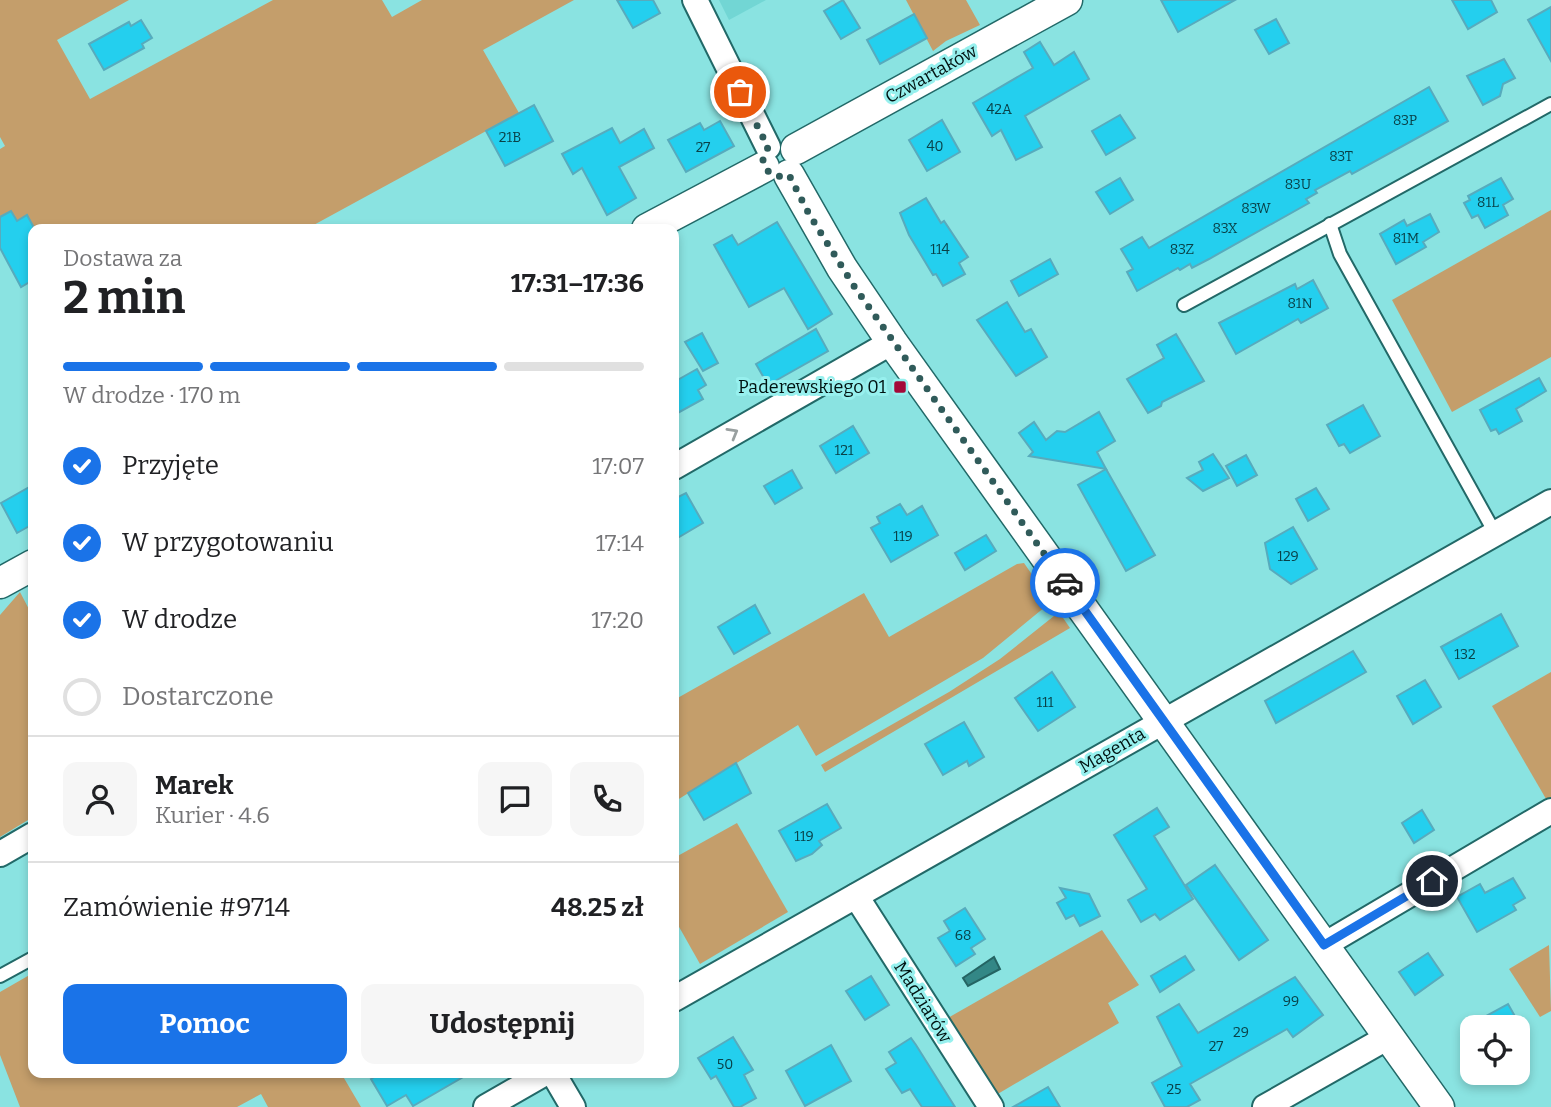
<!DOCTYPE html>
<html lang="pl">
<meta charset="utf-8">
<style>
body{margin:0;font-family:Bitter,serif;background:#f6f6f6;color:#202124;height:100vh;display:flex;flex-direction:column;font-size:26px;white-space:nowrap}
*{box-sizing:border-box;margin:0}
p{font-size:23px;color:#757577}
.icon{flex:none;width:38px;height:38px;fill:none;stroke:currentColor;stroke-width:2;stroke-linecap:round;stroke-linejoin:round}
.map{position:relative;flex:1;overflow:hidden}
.side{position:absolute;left:28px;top:224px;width:651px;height:854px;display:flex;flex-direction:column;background:#fff;border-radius:14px;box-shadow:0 4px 10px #0003}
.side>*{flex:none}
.controls{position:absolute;left:1460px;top:1015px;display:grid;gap:14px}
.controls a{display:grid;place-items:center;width:70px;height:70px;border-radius:14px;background:#fff;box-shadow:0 4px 10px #0003;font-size:35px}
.pin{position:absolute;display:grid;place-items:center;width:60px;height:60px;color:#fff;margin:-30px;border:4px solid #fff;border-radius:50%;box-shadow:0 2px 7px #0007}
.courier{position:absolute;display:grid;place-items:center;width:70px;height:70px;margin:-35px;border:5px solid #1a73e8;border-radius:50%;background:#fff;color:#222;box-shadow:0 2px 9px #0007}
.head em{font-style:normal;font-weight:700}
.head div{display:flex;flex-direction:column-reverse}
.head{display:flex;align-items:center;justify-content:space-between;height:119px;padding:0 35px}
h1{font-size:46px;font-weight:700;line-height:52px}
.bar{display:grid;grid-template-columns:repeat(4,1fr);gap:10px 7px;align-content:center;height:84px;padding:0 35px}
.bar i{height:9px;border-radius:5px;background:#e0e0e0}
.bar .active{background:#1a73e8}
.bar p{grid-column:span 4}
.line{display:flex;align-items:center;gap:18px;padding:0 35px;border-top:2px solid #e0e0e0}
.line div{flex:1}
.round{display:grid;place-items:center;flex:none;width:74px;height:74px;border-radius:14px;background:#f6f6f6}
ol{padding:0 35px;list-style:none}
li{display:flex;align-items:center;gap:21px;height:77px}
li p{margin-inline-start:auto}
li .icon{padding:7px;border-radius:50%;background:#1a73e8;color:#fff;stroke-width:4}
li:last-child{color:#757577}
li i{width:38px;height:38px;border:4px solid #e0e0e0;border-radius:50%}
.cta{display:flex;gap:14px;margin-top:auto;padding:14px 35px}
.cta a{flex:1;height:80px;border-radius:14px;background:#1a73e8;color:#fff;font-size:28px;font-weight:700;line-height:80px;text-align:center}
.cta a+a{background:#f6f6f6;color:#202124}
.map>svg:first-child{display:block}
.built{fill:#72d6d4}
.green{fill:#c49e6b}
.water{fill:#338786;stroke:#246463;stroke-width:2}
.building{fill:#24cfee;stroke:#57abbd;stroke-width:2}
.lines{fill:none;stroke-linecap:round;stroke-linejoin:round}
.service-casing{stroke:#226968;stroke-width:16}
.minor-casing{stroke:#226968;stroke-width:28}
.tertiary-casing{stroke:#226968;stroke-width:33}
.service{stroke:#fff;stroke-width:12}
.minor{stroke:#fff;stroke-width:24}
.tertiary{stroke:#fff;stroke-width:30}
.oneway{stroke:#99a0a0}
.done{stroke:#305b5a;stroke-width:7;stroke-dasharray:0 12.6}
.route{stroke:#1a73e8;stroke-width:9}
.poi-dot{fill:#a40939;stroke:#97f0ee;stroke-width:2.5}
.labels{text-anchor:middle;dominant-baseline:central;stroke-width:6;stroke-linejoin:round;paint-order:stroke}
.number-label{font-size:14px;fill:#094148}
.street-label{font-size:18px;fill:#001211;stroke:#97f0ee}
.poi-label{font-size:18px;fill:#001211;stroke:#97f0ee;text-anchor:end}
</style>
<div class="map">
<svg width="1551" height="1107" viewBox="0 0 1551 1107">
<rect width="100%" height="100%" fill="#8ae3e1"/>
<!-- built -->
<path class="built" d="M719 0H766L729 20Z"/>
<!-- green -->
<g class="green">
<path d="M0 0H129L57 40 90 99 273 0H382L392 17 422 0H574L483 50 519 113 310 227 311 229H35L27 215 0 230V149L5 146 0 137Z"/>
<path d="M906 0H966L980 25 946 41 933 51Z"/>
<path d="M1551 210V357L1452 412 1392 300Z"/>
<path d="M1024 563 1051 602 983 658 816 756 798 725 674 802V700L864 593 889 637 1017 564Z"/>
<path d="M20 592 33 617V817L0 837V615Z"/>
<path d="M1059 612 1070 628 825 772 821 765 949 692 1000 659Z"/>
<path d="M1551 672V803L1549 804 1492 706Z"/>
<path d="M737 823 788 912 700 964 674 918V858Z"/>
<path d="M1102 930 1139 985 1108 1003 1119 1023 996 1095 946 1019Z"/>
<path d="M1549 945 1551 1011 1540 1017 1509 969Z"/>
<path d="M33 973V1073H341L361 1107H268L261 1094 237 1107H20L0 1055V992Z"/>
</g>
<!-- water -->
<path class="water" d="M994 957 1000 969 968 986 963 978Z"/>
<!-- building -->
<g class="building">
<path d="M617 0H653L660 13 633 28Z"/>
<path d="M843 0 860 28 841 39 824 11Z"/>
<path d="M1161 0H1235L1178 32Z"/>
<path d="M1452 0H1491L1497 12 1468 29Z"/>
<path d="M1551 7V61L1528 20Z"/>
<path d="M914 14 927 38 880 64 867 40Z"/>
<path d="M1276 19 1289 43 1269 54 1255 30Z"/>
<path d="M141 20 152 38 142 44 144 48 104 70 89 44 129 22 131 26Z"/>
<path d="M1040 42 1054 65 1074 52 1089 79 1025 116 1042 147 1016 160 1001 130 992 136 973 103 1033 68 1024 52Z"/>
<path d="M1504 59 1515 78 1503 84 1500 96 1483 105 1467 76Z"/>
<path d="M1429 87 1448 121 1352 174 1350 171 1315 190 1317 193 1306 199 1309 203 1209 259 1192 268 1190 264 1180 270 1178 268 1137 291 1127 272 1133 269 1121 249 1142 237 1149 248Z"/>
<path d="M534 105 553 141 505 166 486 131Z"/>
<path d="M1120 115 1135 138 1106 155 1092 131Z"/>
<path d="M942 120 960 152 927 171 909 140Z"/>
<path d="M720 121 734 146 686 172 668 140 700 123 704 130Z"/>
<path d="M612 128 620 143 644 129 654 148 619 167 636 198 607 215 582 168 573 174 562 154Z"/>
<path d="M1120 178 1133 200 1110 214 1096 192Z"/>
<path d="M1501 178 1513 199 1503 205 1508 215 1485 228 1478 215 1472 218 1464 203 1470 200 1468 196Z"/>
<path d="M926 198 941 223 944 221 968 257 959 263 965 274 943 286 936 274 933 275 909 235 900 213Z"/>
<path d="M11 211 17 221 27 215 33 226V280L21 287 0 248V217Z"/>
<path d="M1430 214 1439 232 1423 242 1426 247 1396 264 1380 234 1404 220 1407 226Z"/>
<path d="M777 222 832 314 808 329 784 288 749 307 714 245 732 235 738 245Z"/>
<path d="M1050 259 1058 274 1019 296 1011 281Z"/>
<path d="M1313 280 1328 308 1301 323 1298 319 1236 354 1219 323 1295 284 1297 289Z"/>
<path d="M1007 302 1025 332 1031 329 1047 357 1016 376 977 320Z"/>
<path d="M816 329 828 351 768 385 756 364Z"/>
<path d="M702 333 718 363 703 371 685 342Z"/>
<path d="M1176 334 1204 381 1162 402 1161 406 1148 413 1127 379 1164 358 1157 345Z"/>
<path d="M697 369 706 385 698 390 703 399 674 415V382Z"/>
<path d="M1539 378 1546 391 1516 409 1522 421 1499 434 1496 429 1491 431 1480 410Z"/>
<path d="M1363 405 1380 436 1350 453 1344 444 1339 446 1327 425Z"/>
<path d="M1099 412 1115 441 1097 452 1106 469 1029 456 1033 452 1019 433 1034 422 1046 440 1057 431 1065 432Z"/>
<path d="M853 426 869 453 836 473 820 446Z"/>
<path d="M1213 454 1229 478 1203 491 1187 478 1203 470 1199 462Z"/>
<path d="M1246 455 1257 475 1237 486 1226 466Z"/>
<path d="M1106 469 1155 555 1126 571 1078 485Z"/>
<path d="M792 470 802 488 775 504 764 486Z"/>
<path d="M33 485V524L17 533 1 503Z"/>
<path d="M1316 488 1329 509 1308 521 1296 499Z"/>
<path d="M686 493 703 523 674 540V499Z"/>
<path d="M900 504 907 515 922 506 938 535 891 562 871 528 880 523 877 517Z"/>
<path d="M1293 527 1317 569 1291 584 1270 569 1265 543Z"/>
<path d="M986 535 996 551 965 570 955 553Z"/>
<path d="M755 605 770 633 734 654 718 627Z"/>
<path d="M1501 614 1518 646 1459 679 1441 647Z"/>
<path d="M1353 651 1366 672 1276 723 1265 701Z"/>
<path d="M1052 672 1075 707 1038 731 1015 698Z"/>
<path d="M1425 680 1441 707 1413 724 1397 696Z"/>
<path d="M964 722 984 757 969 766 967 761 943 775 925 744Z"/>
<path d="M736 763 751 793 704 820 688 793Z"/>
<path d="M827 804 841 828 819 841 822 845 812 854 796 861 779 831Z"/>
<path d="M1157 808 1169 827 1154 836 1193 899 1160 920 1155 914 1141 922 1128 900 1147 889 1114 835Z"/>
<path d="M1422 810 1434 830 1414 843 1402 823Z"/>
<path d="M1215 865 1268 940 1239 960 1186 885Z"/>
<path d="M1513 878 1525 898 1513 905 1516 910 1477 932 1457 897 1480 884 1485 893Z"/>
<path d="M1060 888 1089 894 1100 916 1080 926 1074 915 1066 919 1057 903 1066 898Z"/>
<path d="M965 908 985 939 971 948 975 954 956 966 938 938 950 931 944 921Z"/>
<path d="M1428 953 1443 975 1415 995 1399 972Z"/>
<path d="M1185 956 1194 970 1160 992 1151 976Z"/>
<path d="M871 976 889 1005 865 1020 846 991Z"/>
<path d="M1295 977 1323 1015 1293 1037 1287 1029 1190 1084 1200 1100 1187 1107H1165L1152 1083 1182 1066 1157 1017 1179 1004 1198 1033Z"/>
<path d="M1508 1004 1521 1027H1466Z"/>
<path d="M733 1037 753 1070 744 1075 756 1098 740 1107H734L716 1076 711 1079 698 1058Z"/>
<path d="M911 1038 916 1045 955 1107H922L910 1089 902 1093 886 1069 896 1063 889 1052Z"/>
<path d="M831 1045 851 1081 805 1106 786 1071Z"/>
<path d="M381 1073H470L413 1106 406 1095 387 1106 371 1079Z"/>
<path d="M1048 1087 1060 1107H1013Z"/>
</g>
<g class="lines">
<!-- service casing -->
<g class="service-casing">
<g id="service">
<path d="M1330 224 1340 254 1495 533"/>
<path d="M1184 305 1551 104"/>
<path d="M0 976 33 958"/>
</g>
</g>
<!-- minor casing -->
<g class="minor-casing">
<g id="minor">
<path d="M695 0 768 147"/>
<path d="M674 467 892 342"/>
<path d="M0 854 33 835"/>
<path d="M856 896 991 1107"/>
<path d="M1324 945 1551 811"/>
<path d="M674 999 1551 502"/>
<path d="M553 1073 573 1107"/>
<path d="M486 1107 545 1073"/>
<path d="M1265 1107 1390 1036"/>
</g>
</g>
<!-- tertiary casing -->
<g class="tertiary-casing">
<g id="tertiary">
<path d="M796 149 1067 0"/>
<path d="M789 175 842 268 892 342 1439 1107"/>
<path d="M647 229 764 167"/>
<path d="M0 583 33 565"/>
</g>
</g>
<!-- service -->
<use href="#service" class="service"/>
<!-- minor -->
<use href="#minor" class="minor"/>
<!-- tertiary -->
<use href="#tertiary" class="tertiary"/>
</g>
<!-- one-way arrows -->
<defs><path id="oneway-chevron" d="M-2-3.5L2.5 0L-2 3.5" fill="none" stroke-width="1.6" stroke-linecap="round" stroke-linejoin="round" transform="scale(1.75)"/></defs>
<use class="oneway" href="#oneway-chevron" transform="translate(733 433) rotate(-30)"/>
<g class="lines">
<!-- done -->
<path class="done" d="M740 92 768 147 763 160C766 174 775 179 789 175L809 214 854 286 1065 583"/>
<!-- route -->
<path class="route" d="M1065 583 1324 945 1432 881"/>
</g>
<!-- markers -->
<rect class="poi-dot" x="893" y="380" width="14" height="14" rx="3.5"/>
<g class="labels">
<!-- number labels -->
<g class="number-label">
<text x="999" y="109">42A</text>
<text x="1405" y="120">83P</text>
<text x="510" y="137">21B</text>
<text x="935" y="146">40</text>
<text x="703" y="147">27</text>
<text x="1341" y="156">83T</text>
<text x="1298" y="184">83U</text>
<text x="1488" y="202">81L</text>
<text x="1256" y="208">83W</text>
<text x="1225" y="228">83X</text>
<text x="1406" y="238">81M</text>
<text x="940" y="249">114</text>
<text x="1182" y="249">83Z</text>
<text x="1300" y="303">81N</text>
<text x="844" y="450">121</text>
<text x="903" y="536">119</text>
<text x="1288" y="556">129</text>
<text x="1465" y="654">132</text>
<text x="1045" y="702">111</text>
<text x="804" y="836">119</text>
<text x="963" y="935">68</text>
<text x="1291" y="1001">99</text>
<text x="1241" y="1032">29</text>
<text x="1216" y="1046">27</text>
<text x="725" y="1064">50</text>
<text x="1174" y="1089">25</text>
</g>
<!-- street labels -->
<g class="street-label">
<text transform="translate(931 74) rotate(-29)">Czwartaków</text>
<text transform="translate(1112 750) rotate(-30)">Magenta</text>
<text transform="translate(923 1002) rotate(58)">Madziarów</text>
</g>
<!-- poi labels -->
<g class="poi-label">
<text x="886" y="387">Paderewskiego 01</text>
</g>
</g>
</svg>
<div class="controls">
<a><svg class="icon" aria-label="locate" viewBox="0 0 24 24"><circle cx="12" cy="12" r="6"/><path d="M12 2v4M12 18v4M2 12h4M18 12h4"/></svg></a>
</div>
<div class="pin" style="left:740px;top:92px;background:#ea580c"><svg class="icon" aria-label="bag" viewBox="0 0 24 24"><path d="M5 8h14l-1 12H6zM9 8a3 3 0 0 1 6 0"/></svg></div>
<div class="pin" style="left:1432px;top:881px;background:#1f2937"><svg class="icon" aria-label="home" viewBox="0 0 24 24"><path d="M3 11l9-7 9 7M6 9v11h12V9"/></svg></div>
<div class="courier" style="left:1065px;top:583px"><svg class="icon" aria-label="car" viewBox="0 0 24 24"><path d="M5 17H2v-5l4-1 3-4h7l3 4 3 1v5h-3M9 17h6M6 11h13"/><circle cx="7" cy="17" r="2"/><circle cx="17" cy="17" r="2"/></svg></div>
<section class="side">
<div class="head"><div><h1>2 min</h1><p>Dostawa za</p></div><em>17:31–17:36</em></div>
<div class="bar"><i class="active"></i><i class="active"></i><i class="active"></i><i></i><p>W drodze · 170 m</p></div>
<ol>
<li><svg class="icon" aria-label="check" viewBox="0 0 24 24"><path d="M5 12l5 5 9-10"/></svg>Przyjęte<p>17:07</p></li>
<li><svg class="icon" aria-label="check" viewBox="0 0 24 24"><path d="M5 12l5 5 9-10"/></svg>W przygotowaniu<p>17:14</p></li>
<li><svg class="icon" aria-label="check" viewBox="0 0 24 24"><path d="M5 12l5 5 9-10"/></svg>W drodze<p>17:20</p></li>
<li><i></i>Dostarczone</li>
</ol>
<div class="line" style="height:126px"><a class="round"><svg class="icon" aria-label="person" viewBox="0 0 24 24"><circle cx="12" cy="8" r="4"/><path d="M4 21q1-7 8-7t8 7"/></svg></a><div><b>Marek</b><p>Kurier · 4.6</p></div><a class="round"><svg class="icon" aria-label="chat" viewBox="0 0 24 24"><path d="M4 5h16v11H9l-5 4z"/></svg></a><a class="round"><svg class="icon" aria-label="phone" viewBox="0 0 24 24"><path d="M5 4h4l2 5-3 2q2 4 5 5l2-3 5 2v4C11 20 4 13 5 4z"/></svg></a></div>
<div class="line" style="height:91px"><div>Zamówienie #9714</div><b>48.25 zł</b></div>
<div class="cta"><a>Pomoc</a><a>Udostępnij</a></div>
</section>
</div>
